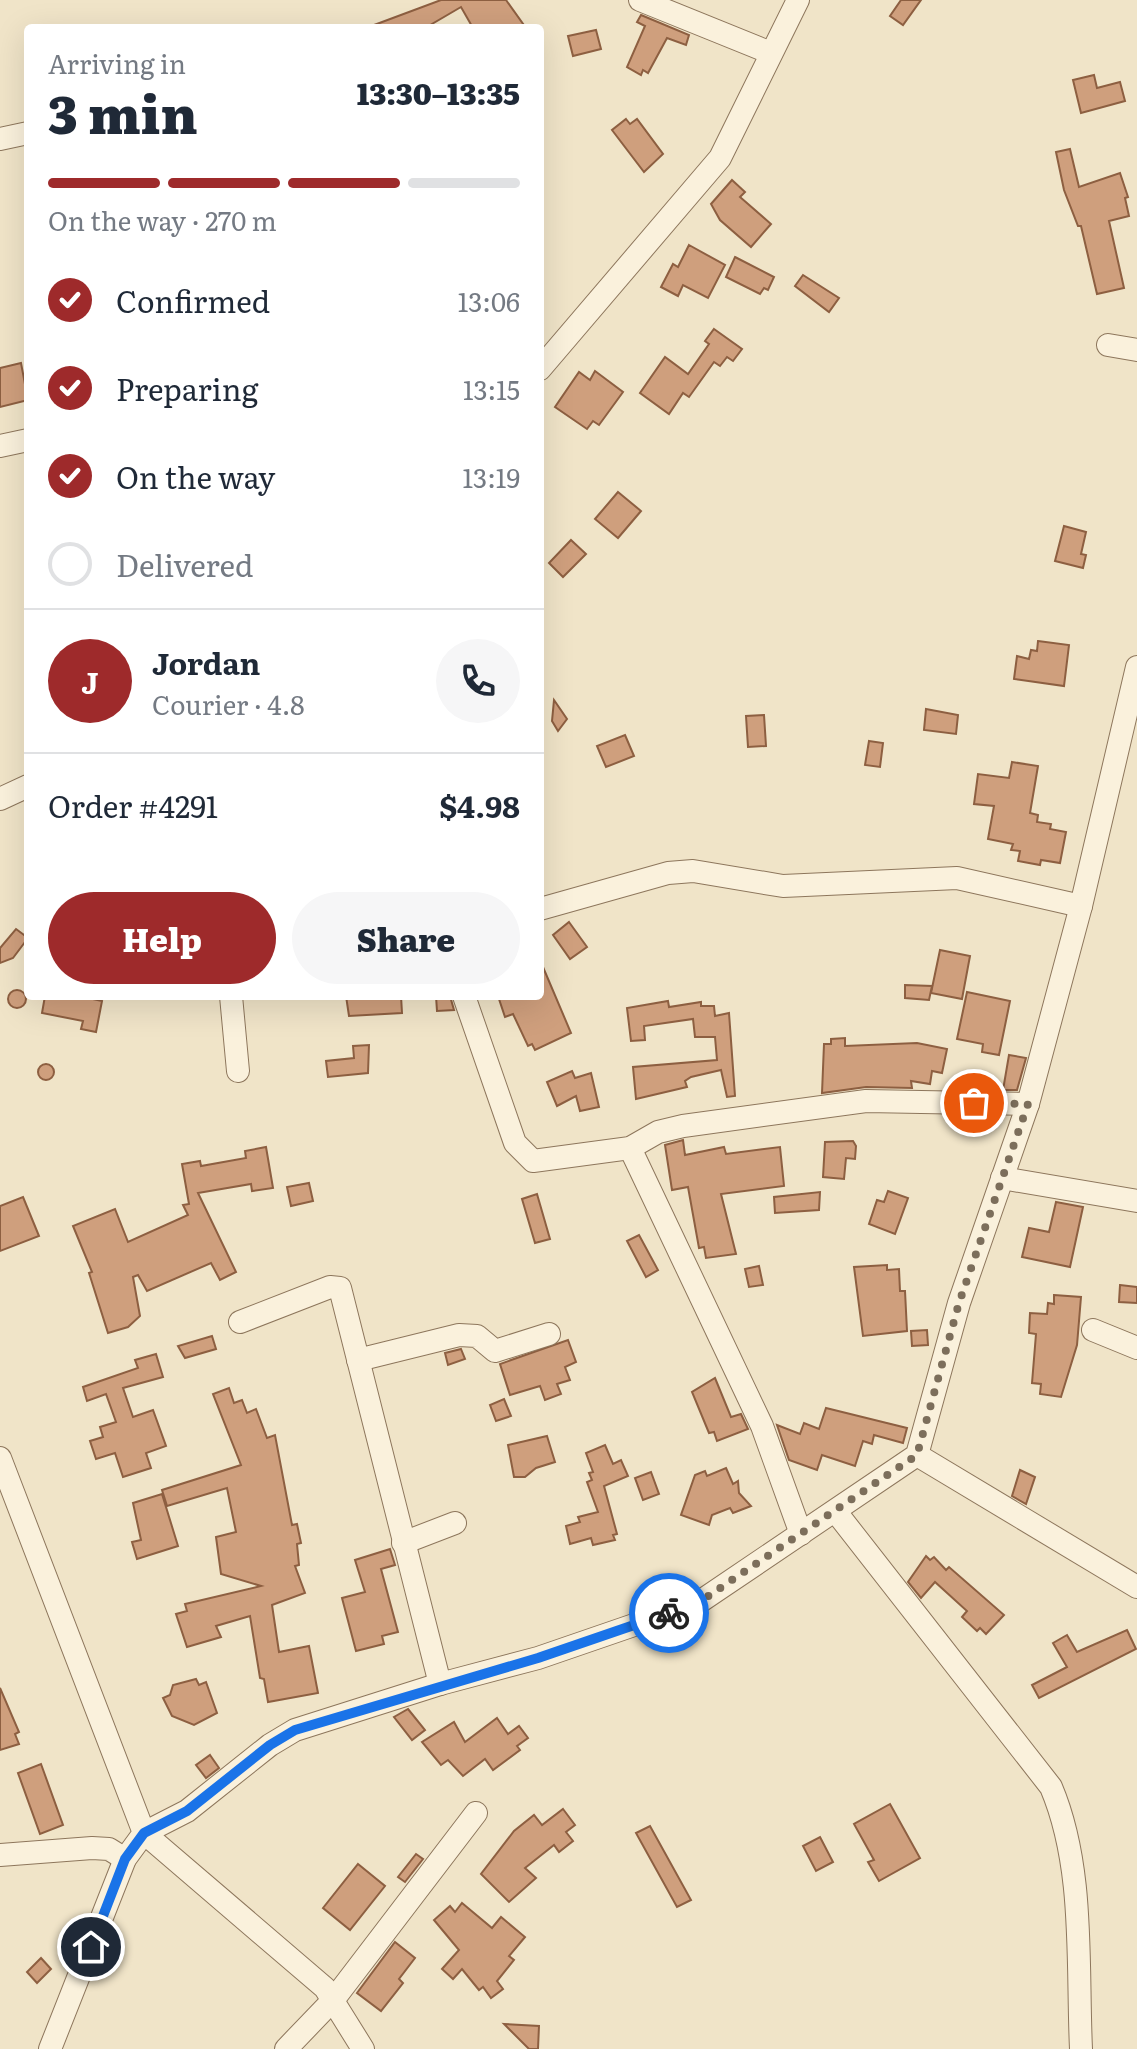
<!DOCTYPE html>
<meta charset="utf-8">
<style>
body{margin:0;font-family:Literata,serif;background:#f6f6f7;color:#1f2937;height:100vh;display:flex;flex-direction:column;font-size:30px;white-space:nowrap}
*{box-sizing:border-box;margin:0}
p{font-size:26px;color:#747a83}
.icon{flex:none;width:44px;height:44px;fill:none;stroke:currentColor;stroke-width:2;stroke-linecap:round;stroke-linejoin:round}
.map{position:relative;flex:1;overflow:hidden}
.panel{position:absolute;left:24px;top:24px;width:520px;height:976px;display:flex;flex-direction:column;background:#fff;border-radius:8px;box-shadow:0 8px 32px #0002}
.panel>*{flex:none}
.pin{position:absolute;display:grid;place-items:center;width:68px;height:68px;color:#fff;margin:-34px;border:4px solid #fff;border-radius:50%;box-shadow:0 2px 8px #0007}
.courier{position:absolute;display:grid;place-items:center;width:80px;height:80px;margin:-40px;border:6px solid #1a73e8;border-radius:50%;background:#fff;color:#222;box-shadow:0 2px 10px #0007}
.head em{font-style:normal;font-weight:800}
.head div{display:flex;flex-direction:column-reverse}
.head{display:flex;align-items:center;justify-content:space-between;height:136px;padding:0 24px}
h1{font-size:52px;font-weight:800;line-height:60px}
.bar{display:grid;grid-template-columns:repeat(4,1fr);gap:12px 8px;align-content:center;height:96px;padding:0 24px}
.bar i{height:10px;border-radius:6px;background:#e0e1e3}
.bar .selected{background:#9e2a2b}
.bar p{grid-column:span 4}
.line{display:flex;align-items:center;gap:20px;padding:0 24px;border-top:2px solid #e0e1e3}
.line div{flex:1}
.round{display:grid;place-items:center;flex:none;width:84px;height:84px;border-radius:42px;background:#f6f6f7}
ol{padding:0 24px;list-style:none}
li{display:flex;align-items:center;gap:24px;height:88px}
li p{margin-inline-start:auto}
li .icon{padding:8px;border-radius:50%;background:#9e2a2b;color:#fff;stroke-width:4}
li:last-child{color:#747a83}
li i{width:44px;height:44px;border:4px solid #e0e1e3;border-radius:50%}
.cta{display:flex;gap:16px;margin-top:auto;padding:16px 24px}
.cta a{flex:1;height:92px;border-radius:48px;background:#9e2a2b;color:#fff;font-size:32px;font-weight:800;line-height:92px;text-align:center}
.cta a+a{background:#f6f6f7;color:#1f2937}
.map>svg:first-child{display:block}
.building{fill:#cf9f7d;stroke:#8d5f41;stroke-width:2}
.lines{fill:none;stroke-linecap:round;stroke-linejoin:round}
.minor-casing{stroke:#8d765c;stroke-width:24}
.minor{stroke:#faf1dc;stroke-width:22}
.done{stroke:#7c6e5b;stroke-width:8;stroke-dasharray:0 14.4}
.route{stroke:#1a73e8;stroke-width:10}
</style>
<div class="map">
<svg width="1137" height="2049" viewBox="0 0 1137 2049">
<rect width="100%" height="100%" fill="#f0e4c8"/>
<!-- building -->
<g class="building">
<path d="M441 0H506L526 28H473L461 7 425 28H366Z"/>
<path d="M901 0H921L903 25 890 16Z"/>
<path d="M641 15 689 35 686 45 667 38 648 73 643 70 641 75 627 67 645 26 637 22Z"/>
<path d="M596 30 601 49 573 56 568 36Z"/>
<path d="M1094 75 1097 88 1120 82 1125 101 1081 113 1073 80Z"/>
<path d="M626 119 630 124 637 119 663 154 644 172 612 130Z"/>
<path d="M1070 149 1079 187 1120 173 1128 197 1125 198 1129 216 1109 221 1124 288 1097 294 1081 226H1078L1064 190 1056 152Z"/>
<path d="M732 180 745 192 740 197 771 224 751 247 720 220 711 204Z"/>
<path d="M689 245 725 265 708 298 683 285 678 296 661 287 673 264 678 267Z"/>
<path d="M735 257 774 277 768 290 764 288 760 294 726 277Z"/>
<path d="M803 275 839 298 829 312 795 286Z"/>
<path d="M714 329 742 349 733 361 727 357 720 366 714 362 689 397 683 393 669 414 640 393 665 357 688 374 709 344 705 341Z"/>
<path d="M21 363 28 400 0 407V368Z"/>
<path d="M595 371 623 392 599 425 593 421 587 429 555 407 579 372 590 380Z"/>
<path d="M618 492 641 511 618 538 595 519Z"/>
<path d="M1064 526 1086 532 1081 554 1086 555 1083 568 1055 561Z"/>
<path d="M571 540 586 554 563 577 549 563Z"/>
<path d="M1038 641 1069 645 1064 686 1014 679 1017 656 1029 659 1031 650 1037 651Z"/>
<path d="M554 700 567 719 558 731 552 721Z"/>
<path d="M926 709 958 715 956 734 924 730Z"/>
<path d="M764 715 766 746 748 747 746 716Z"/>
<path d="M625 735 634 756 606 767 597 746Z"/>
<path d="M869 741 883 743 880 767 865 765Z"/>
<path d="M1012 762 1038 766 1030 813 1038 815 1037 822 1051 824 1050 829 1066 832 1060 863 1041 860 1040 865 1018 861 1020 851 1011 850 1013 844 988 839 994 806 974 804 978 774 1009 778Z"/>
<path d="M569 922 587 947 570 959 553 935Z"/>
<path d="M16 929 28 938 13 958 0 963V948Z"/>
<path d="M940 950 970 956 962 999 931 993Z"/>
<path d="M540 960 571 1033 535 1050 532 1044 528 1046 513 1014 505 1017 498 996H540Z"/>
<path d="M905 985 932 986 929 1000 905 998Z"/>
<circle cx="17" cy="999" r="9"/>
<path d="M967 992 1010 1001 999 1055 982 1052 983 1044 957 1039Z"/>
<path d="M45 996H79L102 1001 96 1032 81 1029 83 1021 42 1013Z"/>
<path d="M346 996H401L402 1013 349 1016Z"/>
<path d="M436 996H450L454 1010 437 1011Z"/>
<path d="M668 1001 669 1007 701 1002V1006H714L715 1016 729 1013 735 1096 727 1097 721 1070 691 1077 685 1081 687 1087 636 1099 633 1067 717 1060 715 1037H695L693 1019 644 1026 645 1040 631 1041 627 1008Z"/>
<path d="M845 1038V1046L917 1043 947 1049 942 1073 932 1071 930 1084 911 1081 912 1088 866 1087 822 1093 824 1044H831V1039Z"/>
<path d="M369 1045 368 1073 328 1077 326 1061 354 1058 353 1046Z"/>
<path d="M1009 1055 1026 1058 1017 1090H1003Z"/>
<circle cx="46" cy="1072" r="8"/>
<path d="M572 1071 575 1078 591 1073 599 1107 580 1111 576 1096 557 1106 547 1082Z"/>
<path d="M683 1140 685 1155 724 1147 726 1154 780 1147 784 1186 721 1194 736 1254 706 1258 704 1247 699 1248 688 1187 672 1190 665 1145Z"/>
<path d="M853 1141 856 1146 855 1159 846 1158 844 1179 823 1177 825 1142Z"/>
<path d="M266 1147 273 1188 252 1191 251 1184 198 1193 236 1272 220 1280 211 1263 147 1291 138 1275 133 1277 140 1316 128 1327 108 1333 89 1273 92 1272 73 1226 115 1209 128 1242 188 1215 183 1205 189 1204 182 1164 200 1161 201 1166 246 1158 245 1151Z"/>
<path d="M309 1183 313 1201 291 1206 287 1187Z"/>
<path d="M888 1191 908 1198 895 1234 869 1224 877 1200 884 1202Z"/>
<path d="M820 1192 819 1210 775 1213 774 1197Z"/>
<path d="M537 1194 550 1239 535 1243 522 1199Z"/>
<path d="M23 1197 39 1236 0 1251V1206Z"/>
<path d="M1056 1202 1083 1207 1070 1267 1022 1257 1029 1228 1049 1232Z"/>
<path d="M639 1235 658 1270 646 1277 627 1241Z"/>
<path d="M887 1265V1270L899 1269 900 1291H905L907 1331 863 1336 854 1267Z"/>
<path d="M759 1266 763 1285 749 1287 745 1269Z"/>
<path d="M1120 1285 1137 1287V1303L1119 1302Z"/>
<path d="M1054 1295 1081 1297 1077 1345 1061 1397 1040 1394 1041 1384 1032 1383 1036 1334 1029 1333 1030 1313 1047 1314 1048 1303 1054 1304Z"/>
<path d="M927 1330 928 1345 912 1346 911 1331Z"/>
<path d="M212 1336 216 1349 185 1358 178 1346Z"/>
<path d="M568 1340 576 1362 565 1367 570 1380 557 1384 561 1394 545 1400 540 1386 510 1395 500 1364Z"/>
<path d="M461 1349 465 1359 448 1365 445 1353Z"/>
<path d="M156 1354 163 1377 123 1388 133 1417 153 1410 166 1446 146 1453 151 1468 123 1477 115 1453 96 1459 90 1441 103 1437 100 1427 116 1422 106 1394 87 1401 83 1387 138 1368 135 1360Z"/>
<path d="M715 1378 731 1417 741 1414 748 1429 717 1441 714 1432 709 1433 692 1392Z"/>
<path d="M229 1388 234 1403 242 1400 247 1413 256 1409 267 1438 275 1435 292 1525 297 1524 301 1543 297 1544 299 1565 295 1566 305 1593 272 1605 279 1652 309 1646 318 1693 268 1702 264 1679 260 1678 250 1616 216 1626 221 1637 187 1647 176 1614 187 1611 185 1604 261 1586 221 1574 216 1537 236 1532 227 1488 167 1506 162 1490 241 1465 213 1394Z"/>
<path d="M504 1399 511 1416 496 1421 490 1405Z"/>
<path d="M826 1408 907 1428 903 1443 874 1435 872 1444 863 1441 855 1466 822 1455 817 1470 789 1460 777 1425 800 1434 804 1423 819 1429Z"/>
<path d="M547 1436 555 1462 536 1468 525 1477H514L508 1445Z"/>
<path d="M605 1445 613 1464 621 1460 628 1476 604 1486 617 1534 613 1535 615 1540 593 1545 591 1538 570 1544 566 1526 580 1522 578 1517 598 1512 587 1482 592 1480 589 1473 593 1472 586 1453Z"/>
<path d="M726 1468 733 1484 738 1481 739 1493 751 1506 733 1513 730 1508 712 1515 709 1525 681 1515 695 1475 705 1471 707 1476Z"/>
<path d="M1020 1470 1035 1477 1026 1504 1012 1496Z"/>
<path d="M651 1472 659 1494 643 1500 635 1478Z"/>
<path d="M162 1494 178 1546 137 1559 132 1542 141 1540 133 1503Z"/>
<path d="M390 1549 395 1565 381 1569 398 1632 382 1636 384 1644 356 1651 342 1598 365 1592 355 1560Z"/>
<path d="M926 1556 930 1560 934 1557 946 1570 949 1567 1004 1615 986 1634 980 1628 977 1631 962 1617 967 1611 935 1582 921 1598 908 1582Z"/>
<path d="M1127 1630 1136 1649 1039 1698 1032 1685 1067 1667 1053 1643 1067 1635 1077 1652Z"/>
<path d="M196 1679 199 1685 206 1682 217 1713 194 1725 172 1716 163 1698 170 1695 173 1685Z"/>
<path d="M0 1688 19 1732 15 1734 19 1744 0 1750Z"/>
<path d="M408 1709 425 1730 412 1740 394 1717Z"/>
<path d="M497 1718 508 1734 519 1726 528 1738 517 1746 520 1750 493 1770 485 1759 463 1776 448 1760 441 1765 422 1742 454 1722 465 1742Z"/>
<path d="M210 1755 219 1768 206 1778 196 1765Z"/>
<path d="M41 1764 63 1825 40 1834 18 1773Z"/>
<path d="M890 1804 920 1858 879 1881 868 1862 874 1860 854 1824Z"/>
<path d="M563 1809 575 1825 566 1832 573 1841 559 1852 554 1845 525 1868 536 1878 509 1902 481 1874 514 1831 534 1815 542 1825Z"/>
<path d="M650 1826 691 1900 677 1907 636 1833Z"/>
<path d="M820 1837 833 1862 816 1871 803 1846Z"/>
<path d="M416 1854 423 1859 405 1882 398 1877Z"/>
<path d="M358 1864 385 1886 350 1930 323 1908Z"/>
<path d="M462 1903 492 1928 501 1917 525 1937 509 1956 514 1960 497 1981 503 1989 491 1998 483 1987 479 1990 462 1969 453 1979 442 1969 459 1950 434 1920 450 1906 455 1912Z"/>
<path d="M395 1942 415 1958 399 1979 403 1983 381 2011 357 1993Z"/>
<path d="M41 1958 51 1969 37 1983 27 1972Z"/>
<path d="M504 2024 539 2026 538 2049H529Z"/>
</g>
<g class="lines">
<!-- minor casing -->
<g class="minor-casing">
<g id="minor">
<path d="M640 0 771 53"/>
<path d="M0 139 28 133"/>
<path d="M1108 345 1137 350"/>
<path d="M540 369 720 158 798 0"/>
<path d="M0 446 28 440"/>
<path d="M0 799 28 786"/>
<path d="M540 909 668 873 693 871 783 886 957 878 1081 906"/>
<path d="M231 996 238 1071"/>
<path d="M464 996 515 1143 533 1161 630 1148 658 1132 683 1126 866 1101 1028 1104"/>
<path d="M630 1148 762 1426 801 1534"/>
<path d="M1002 1178 1137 1201"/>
<path d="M240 1322 330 1287 340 1288 440 1684"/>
<path d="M1093 1330 1137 1348"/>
<path d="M358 1360 459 1335 477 1336 495 1351 549 1334"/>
<path d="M917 1455 1137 1587"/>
<path d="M0 1458 144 1833 125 1859 50 2049"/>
<path d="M836 1512 1051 1787C1085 1867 1077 1964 1081 2049"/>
<path d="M403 1543 455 1523"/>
<path d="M0 1855 92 1848 109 1849 125 1859"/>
<path d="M286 2049 334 1999 476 1813"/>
<path d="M363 2049 325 1988 144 1833 187 1811 270 1745 295 1730 440 1684 538 1658 698 1603 917 1455 959 1303 1028 1104 1081 906 1137 667"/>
</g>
</g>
<!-- minor -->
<use href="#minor" class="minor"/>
</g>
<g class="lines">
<!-- done -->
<path class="done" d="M669 1613 698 1603 917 1455 959 1303 1028 1104 974 1103"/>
<!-- route -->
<path class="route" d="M91 1947 125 1859 144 1833 187 1811 270 1745 295 1730 538 1658 669 1613"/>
</g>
</svg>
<div class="pin" style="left:974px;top:1103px;background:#ea580c"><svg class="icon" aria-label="bag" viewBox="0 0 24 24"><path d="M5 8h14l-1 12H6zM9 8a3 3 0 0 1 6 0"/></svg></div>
<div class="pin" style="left:91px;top:1947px;background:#1f2937"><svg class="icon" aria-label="home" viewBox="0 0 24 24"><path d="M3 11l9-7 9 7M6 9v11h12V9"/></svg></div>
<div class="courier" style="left:669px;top:1613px"><svg class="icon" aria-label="bike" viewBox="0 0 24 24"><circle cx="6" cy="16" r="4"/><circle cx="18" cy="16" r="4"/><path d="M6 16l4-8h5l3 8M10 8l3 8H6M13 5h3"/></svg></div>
<section class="panel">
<div class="head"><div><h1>3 min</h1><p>Arriving in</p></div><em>13:30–13:35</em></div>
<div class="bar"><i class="selected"></i><i class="selected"></i><i class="selected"></i><i></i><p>On the way · 270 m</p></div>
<ol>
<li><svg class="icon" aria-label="check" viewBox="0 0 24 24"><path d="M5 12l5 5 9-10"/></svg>Confirmed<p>13:06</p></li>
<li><svg class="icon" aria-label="check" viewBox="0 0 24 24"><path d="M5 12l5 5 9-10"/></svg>Preparing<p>13:15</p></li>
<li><svg class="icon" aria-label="check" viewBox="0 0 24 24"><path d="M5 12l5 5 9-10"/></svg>On the way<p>13:19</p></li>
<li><i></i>Delivered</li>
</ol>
<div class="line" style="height:144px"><b class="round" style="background:#9e2a2b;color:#fff">J</b><div><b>Jordan</b><p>Courier · 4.8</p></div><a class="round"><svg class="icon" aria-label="phone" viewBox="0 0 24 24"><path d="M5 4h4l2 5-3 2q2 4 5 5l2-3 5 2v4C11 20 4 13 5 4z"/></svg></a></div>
<div class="line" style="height:104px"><div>Order #4291</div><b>$4.98</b></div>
<div class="cta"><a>Help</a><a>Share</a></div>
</section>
</div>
